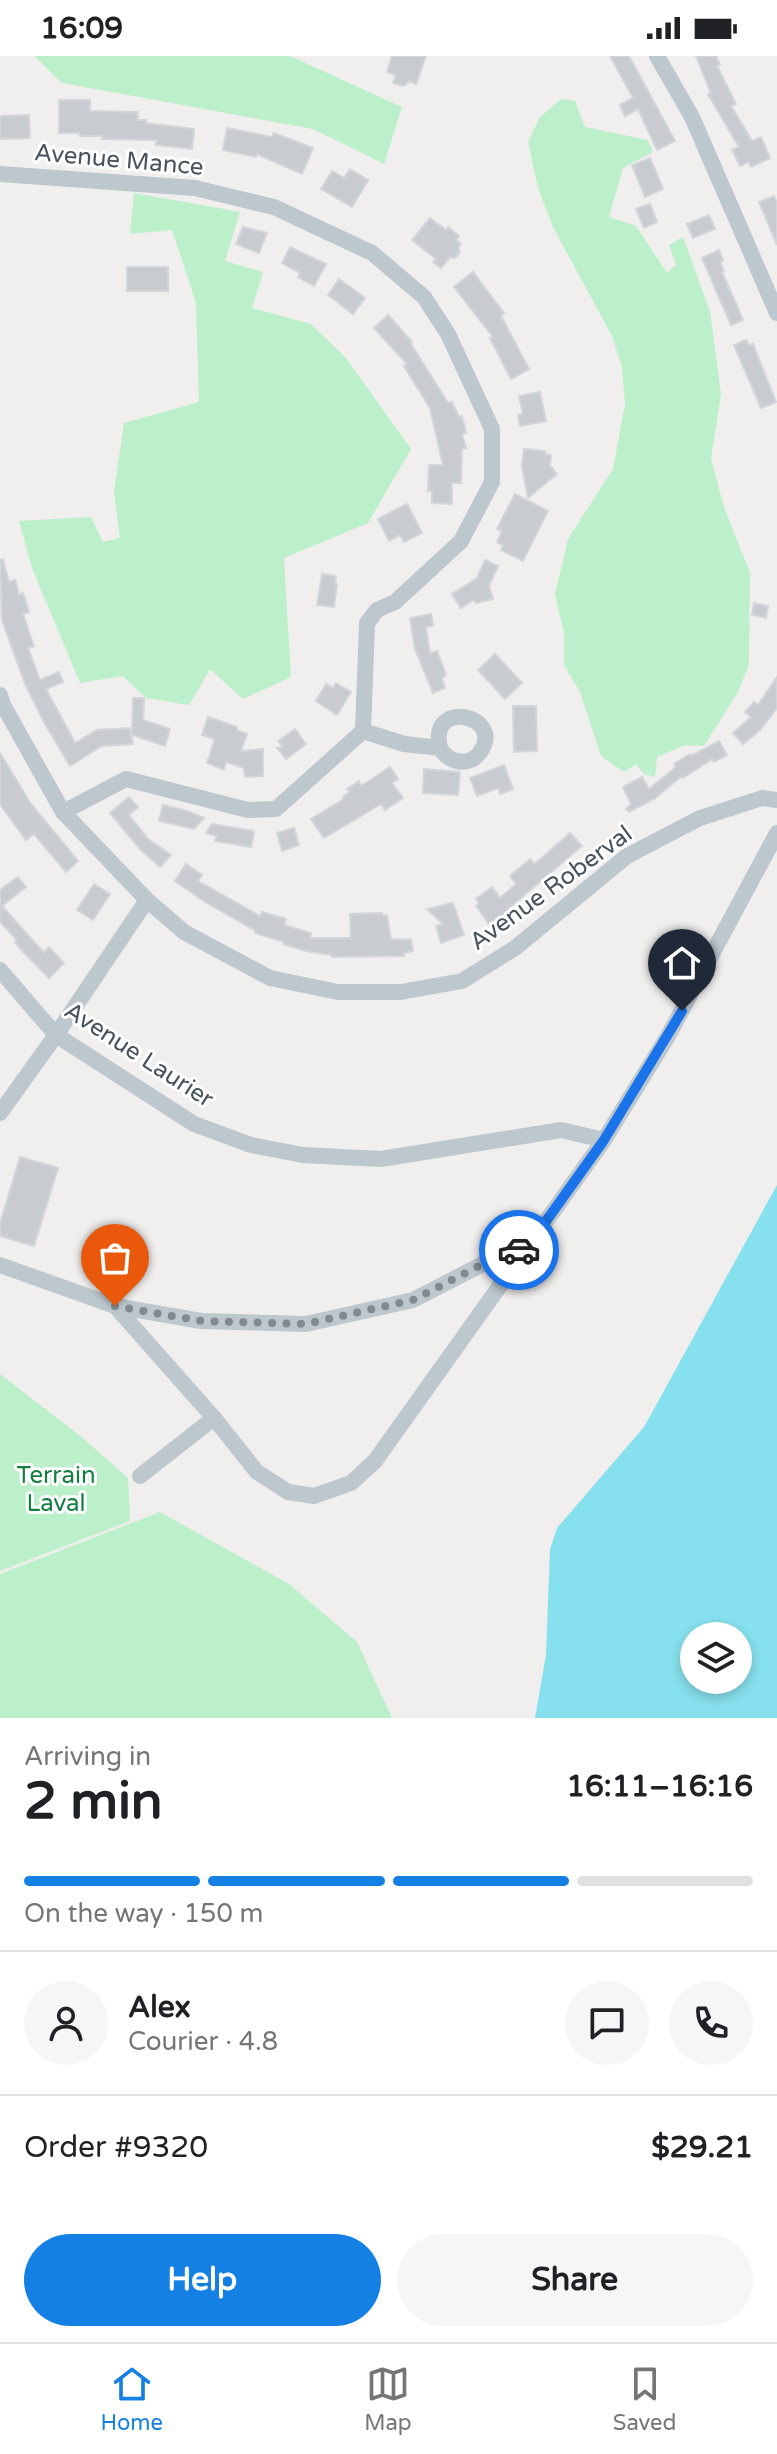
<!DOCTYPE html>
<meta charset="utf-8">
<style>
body{margin:0;font-family:"Varela Round",sans-serif;background:#f6f6f6;color:#202124;height:100vh;display:flex;flex-direction:column;font-size:30px;white-space:nowrap}
*{box-sizing:border-box;margin:0}
p{font-size:26px;color:#757577}
.icon{flex:none;width:44px;height:44px;fill:none;stroke:currentColor;stroke-width:2;stroke-linecap:round;stroke-linejoin:round}
.map{position:relative;height:1662px;overflow:hidden}
.side{display:flex;flex-direction:column;background:#fff;flex:1}
.side>*{flex:none}
.buttons{position:absolute;left:680px;top:1566px;display:grid;gap:16px}
.buttons a{display:grid;place-items:center;width:72px;height:72px;border-radius:50%;background:#fff;box-shadow:0 4px 12px #0003;font-size:40px}
.pin{position:absolute;display:grid;place-items:center;width:68px;height:68px;color:#fff;margin:-82px -34px;border-radius:50% 50% 50% 0;rotate:-45deg;box-shadow:0 0 8px #0007}
.pin .icon{rotate:45deg}
.courier{position:absolute;display:grid;place-items:center;width:80px;height:80px;margin:-40px;border:6px solid #1a73e8;border-radius:50%;background:#fff;color:#222;box-shadow:0 2px 10px #0007}
.headline em{font-style:normal;font-weight:800}
.headline div{display:flex;flex-direction:column-reverse}
.headline{display:flex;align-items:center;justify-content:space-between;height:136px;padding:0 24px}
h1{font-size:52px;font-weight:800;line-height:60px}
.bar{display:grid;grid-template-columns:repeat(4,1fr);gap:12px 8px;align-content:center;height:96px;padding:0 24px}
.bar i{height:10px;border-radius:6px;background:#e0e0e0}
.bar .on{background:#1580e3}
.bar p{grid-column:span 4}
.line{display:flex;align-items:center;gap:20px;padding:0 24px;border-top:2px solid #e0e0e0}
.line div{flex:1}
.round{display:grid;place-items:center;flex:none;width:84px;height:84px;border-radius:42px;background:#f6f6f6}
.button{display:flex;gap:16px;margin-top:auto;padding:16px 24px}
.button a{flex:1;height:92px;border-radius:48px;background:#1580e3;color:#fff;font-size:32px;font-weight:800;line-height:92px;text-align:center}
.button a+a{background:#f6f6f6;color:#202124}
.status{display:flex;justify-content:space-between;align-items:center;height:56px;padding:0 40px;background:#fff;direction:ltr}
.status svg{height:22px;fill:currentColor}
.tabs{display:flex;justify-content:space-around;align-items:center;height:112px;border-top:2px solid #e0e0e0;background:#fff;font-size:22px;color:#757577}
.tabs a{display:grid;justify-items:center;gap:4px}
.tabs .on{color:#1580e3}
.map>svg:first-child{display:block}
.green{fill:#bbf0cb}
.water{fill:#87e0ed;fill-rule:evenodd}
.building{fill:#c8ccd1;stroke:#d2d5da;stroke-width:2}
.lines{fill:none;stroke-linecap:round;stroke-linejoin:round}
.minor{stroke:#bcc7ce;stroke-width:16}
.done{stroke:#82898f;stroke-width:8;stroke-dasharray:0 14.4}
.route{stroke:#1a73e8;stroke-width:10}
.labels{text-anchor:middle;dominant-baseline:central;stroke-width:6;stroke-linejoin:round;paint-order:stroke}
.street-label{font-size:24px;fill:#46535c;stroke:#fff}
.park-label{font-size:24px;fill:#157f42;stroke:#fff}
</style>
<div class="status"><b>16:09</b><svg viewBox="0 0 49 12"><path d="M0 12V9h3v3zM5 12V6h3v6zM10 12V3h3v9zM15 12V0h3v12zM26 1h20v11H26zM47 4h2v5h-2z"/></svg></div>
<div class="map">
<svg width="777" height="1662" viewBox="0 0 777 1662">
<rect width="100%" height="100%" fill="#f1eeee"/>
<!-- green -->
<g class="green">
<path d="M34 0H290L402 51 384 108 313 73 62 27Z"/>
<path d="M561 43 575 45 585 71 648 84 653 96 623 112 609 161 636 170 667 217 676 209 669 189 683 181 710 255 721 338 711 403 724 451 750 517 749 608 738 636 704 690 685 689 657 701 655 721 644 718 636 708 624 716 601 700 580 636 564 609V577L555 538 568 483 613 413 625 348 622 311 612 280 553 171 538 132 528 86 540 61Z"/>
<path d="M134 137 240 156 225 205 263 216 252 252 311 268 346 302 411 393 368 467 284 502 291 621 243 643 210 613 189 649 146 642 123 620 80 627 32 512 19 465 91 461 103 486 120 482 114 435 124 367 199 346 196 247 172 174 130 178Z"/>
<path d="M0 1318 84 1383 128 1422 130 1465 0 1515Z"/>
<path d="M160 1456 289 1528 357 1586 392 1662H0V1518Z"/>
</g>
<!-- water -->
<path class="water" d="M777 1129V1662H535L546 1599 550 1493 557 1472 644 1371ZM694 1580H738V1624H694Z"/>
<!-- building -->
<g class="building">
<path d="M392 0H426L416 28 410 25 404 30 393 27 396 19 387 16Z"/>
<path d="M610 0H629L675 85 657 94 638 53 625 60 620 49 633 42Z"/>
<path d="M696 0H716L720 9 717 10 736 48 731 50 752 85 761 81 770 102 751 111 748 106 740 110 732 94 739 91 708 38 711 37Z"/>
<path d="M59 44H90V55L138 56 137 64H146V67L194 73 192 93 156 89 157 84 102 83V80H80V77H59Z"/>
<path d="M29 59 30 82 0 83V60Z"/>
<path d="M227 72 272 81 274 77 313 92 302 118 257 98 256 101 223 94Z"/>
<path d="M650 102 663 133 645 141 632 109Z"/>
<path d="M350 113 368 124 352 151 321 133 332 115 344 122Z"/>
<path d="M774 140 777 147V189L759 146Z"/>
<path d="M650 148 657 166 644 172 636 153Z"/>
<path d="M709 159 715 173 693 182 687 168Z"/>
<path d="M430 162 446 174 448 171 459 180 456 184 461 188 458 192 460 196 455 202 450 201 441 212 433 206 436 203 412 184Z"/>
<path d="M243 171 267 177 259 197 236 188Z"/>
<path d="M290 191 326 208 314 230 298 221 300 217 282 207Z"/>
<path d="M719 194 723 204 720 206 724 215 722 216 743 264 731 269 702 202Z"/>
<rect x="127" y="211" width="41" height="24"/>
<path d="M473 216 504 257 501 260 529 313 511 323 490 282 493 281 454 231Z"/>
<path d="M339 223 365 242 353 258 328 239Z"/>
<path d="M388 259 412 286 411 288 448 347 452 346 459 361 462 360 466 377 462 378 466 392 462 393 461 427H452V448L432 447V435H428L429 409H443L430 352 404 310 407 308 374 272Z"/>
<path d="M746 284 749 289 753 288 776 346 761 352 734 289Z"/>
<path d="M540 336 546 365 520 370 518 359 523 358 519 340Z"/>
<path d="M524 393 545 395V398L551 399 550 410 557 418 528 442 522 410Z"/>
<path d="M515 438 548 455 523 505 501 494 503 489 497 486 502 475 497 473Z"/>
<path d="M407 448 422 477 404 486 400 479 389 485 378 463Z"/>
<path d="M3 503 9 526 15 524 19 539 23 537 29 556 23 558 34 590 28 592 40 624 59 616 63 626 46 633 75 687 97 674 130 672 133 688 102 690 70 710 45 668 26 630 2 564 0 504Z"/>
<path d="M485 504 498 510 489 530 493 543 476 547 473 544 461 552 452 538 477 522Z"/>
<path d="M322 518 336 520 335 528H337L334 551 317 549Z"/>
<path d="M754 547 768 550 766 562 752 559Z"/>
<path d="M431 558 433 570 426 571 430 598 437 595 446 618 442 623 445 632 433 637 415 593 410 562Z"/>
<path d="M495 598 522 627 505 643 478 614Z"/>
<path d="M777 621V652L760 674 743 688 733 677 751 661 745 656 754 646 758 649Z"/>
<path d="M336 627 351 636 337 659 316 645 326 628 333 632Z"/>
<path d="M133 642H144L143 664 170 673 165 690 132 679Z"/>
<path d="M513 650H536L537 695 514 696Z"/>
<path d="M208 661 237 671V674L247 678 241 695 263 693V720L245 721 244 712 226 706 224 714 207 707 215 683 202 679Z"/>
<path d="M295 673 306 688 286 703 277 692 283 691 278 685Z"/>
<path d="M719 685 727 699 714 706 712 703 683 722 682 720 654 743 629 756 626 753 631 748 623 731 642 721 649 733 676 711 674 708 690 698 691 700Z"/>
<path d="M0 697 31 748 78 805 66 816 34 778 26 784 0 748Z"/>
<path d="M504 709 513 733 500 738 498 732 477 740 470 722Z"/>
<path d="M390 711 398 723 392 727 403 742 385 754 381 748 324 782 311 763 344 743 343 741 350 736 347 733 359 725 361 730Z"/>
<path d="M424 713 460 716 458 739 423 737Z"/>
<path d="M129 741 138 751 129 759 148 783 171 799 160 811 139 792 110 757Z"/>
<path d="M163 749 187 755 204 762 194 773 159 765Z"/>
<path d="M212 768 254 775 251 791 215 785 217 780 206 777Z"/>
<path d="M294 772 299 789 282 795 277 777Z"/>
<path d="M570 777 582 790 508 853 510 855 490 869 476 850 479 847 476 843 492 831 500 842 516 828 510 820 530 803 535 808Z"/>
<path d="M186 808 202 819 198 825 260 860 262 856 286 863 284 869 311 877 310 882H351L350 858 382 857 383 860 387 859 391 883 411 884 413 895 404 897V900L332 901V899L306 895 283 888 284 886 255 877 256 875 205 846 175 825Z"/>
<path d="M18 821 26 831 2 850 44 897 49 891 64 907 49 922 26 899 15 886 17 884 0 866V834Z"/>
<path d="M94 828 110 838 93 864 77 854Z"/>
<path d="M453 847 464 879 441 887 436 870 443 868 427 853Z"/>
<path d="M20 1101 58 1112 34 1190 0 1180V1168Z"/>
</g>
<g class="lines">
<!-- minor -->
<g class="minor">
<path d="M657 0 692 61 777 257"/>
<path d="M0 118 195 132 274 151 372 197 424 241 448 278 492 373V426L461 485 395 546 377 554 367 567 363 675"/>
<path d="M0 639 3 649 63 756 147 844 184 876 270 922 338 936H401L462 925 515 892 627 800 700 762 762 742 777 744"/>
<path d="M63 756 126 723 248 754 276 753 363 675 404 688 440 692C449 707 470 712 481 695 504 659 428 642 440 692"/>
<path d="M0 914 56 979 194 1068 251 1089 303 1099 381 1103 561 1074 604 1084"/>
<path d="M0 1057 56 979 147 844"/>
<path d="M0 1209 115 1250 201 1265 306 1268 413 1244 514 1192 524 1196"/>
<path d="M115 1250 214 1362 257 1416 288 1436 314 1440 351 1427 375 1405 604 1084 668 980 777 777"/>
<path d="M140 1420 214 1362"/>
</g>
</g>
<g class="lines">
<!-- done -->
<path class="done" d="M115 1250 201 1265 306 1268 413 1244 514 1192 519 1194"/>
<!-- route -->
<path class="route" d="M519 1194 524 1196 604 1084 682 955"/>
</g>
<g class="labels">
<!-- street labels -->
<g class="street-label">
<text transform="translate(119 104) rotate(5)">Avenue Mance</text>
<text transform="translate(551 832) rotate(-36)">Avenue Roberval</text>
<text transform="translate(139 999) rotate(33)">Avenue Laurier</text>
</g>
<!-- park labels -->
<g class="park-label">
<text x="56" y="1419">Terrain<tspan x="56" dy="28">Laval</tspan></text>
</g>
</g>
</svg>
<div class="buttons">
<a><svg class="icon" aria-label="layers" viewBox="0 0 24 24"><path d="M12 4l9 5-9 5-9-5zM3 14l9 5 9-5"/></svg></a>
</div>
<div class="pin" style="left:115px;top:1250px;background:#ea580c"><svg class="icon" aria-label="bag" viewBox="0 0 24 24"><path d="M5 8h14l-1 12H6zM9 8a3 3 0 0 1 6 0"/></svg></div>
<div class="pin" style="left:682px;top:955px;background:#1f2937"><svg class="icon" aria-label="home" viewBox="0 0 24 24"><path d="M3 11l9-7 9 7M6 9v11h12V9"/></svg></div>
<div class="courier" style="left:519px;top:1194px"><svg class="icon" aria-label="car" viewBox="0 0 24 24"><path d="M5 17H2v-5l4-1 3-4h7l3 4 3 1v5h-3M9 17h6M6 11h13"/><circle cx="7" cy="17" r="2"/><circle cx="17" cy="17" r="2"/></svg></div>
</div>
<section class="side">
<div class="headline"><div><h1>2 min</h1><p>Arriving in</p></div><em>16:11–16:16</em></div>
<div class="bar"><i class="on"></i><i class="on"></i><i class="on"></i><i></i><p>On the way · 150 m</p></div>
<div class="line" style="height:144px"><a class="round"><svg class="icon" aria-label="person" viewBox="0 0 24 24"><circle cx="12" cy="8" r="4"/><path d="M4 21q1-7 8-7t8 7"/></svg></a><div><b>Alex</b><p>Courier · 4.8</p></div><a class="round"><svg class="icon" aria-label="chat" viewBox="0 0 24 24"><path d="M4 5h16v11H9l-5 4z"/></svg></a><a class="round"><svg class="icon" aria-label="phone" viewBox="0 0 24 24"><path d="M5 4h4l2 5-3 2q2 4 5 5l2-3 5 2v4C11 20 4 13 5 4z"/></svg></a></div>
<div class="line" style="height:104px"><div>Order #9320</div><b>$29.21</b></div>
<div class="button"><a>Help</a><a>Share</a></div>
</section>
<nav class="tabs">
<a class="on"><svg class="icon" aria-label="home" viewBox="0 0 24 24"><path d="M3 11l9-7 9 7M6 9v11h12V9"/></svg>Home</a>
<a><svg class="icon" aria-label="map" viewBox="0 0 24 24"><path d="M3 6l6-2 6 2 6-2v14l-6 2-6-2-6 2zM9 4v14M15 6v14"/></svg>Map</a>
<a><svg class="icon" aria-label="saved" viewBox="0 0 24 24"><path d="M7 4h10v16l-5-4-5 4z"/></svg>Saved</a>
</nav>
